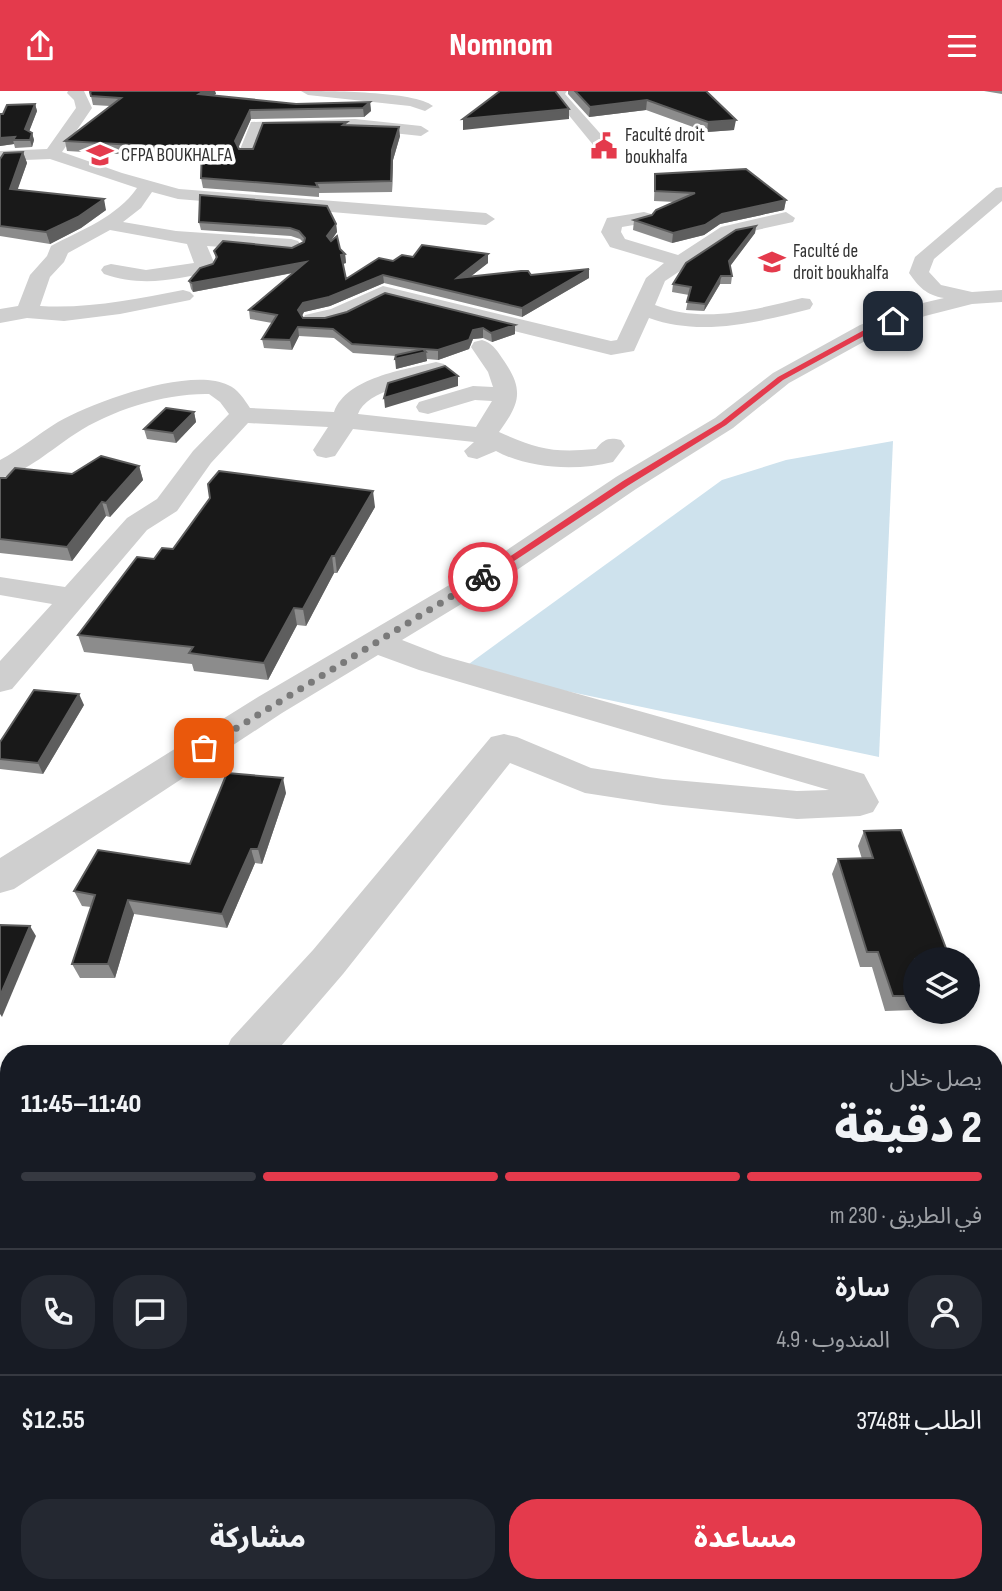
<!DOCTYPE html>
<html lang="ar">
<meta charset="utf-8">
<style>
body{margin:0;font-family:"Sofia Sans Condensed","Noto Sans Arabic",sans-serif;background:#242831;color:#f1f3f6;direction:rtl;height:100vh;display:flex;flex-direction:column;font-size:26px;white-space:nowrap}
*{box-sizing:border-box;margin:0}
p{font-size:23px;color:#9ea1a6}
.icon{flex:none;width:38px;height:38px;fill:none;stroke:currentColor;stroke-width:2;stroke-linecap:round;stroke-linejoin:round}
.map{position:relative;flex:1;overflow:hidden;direction:ltr}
.side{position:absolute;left:0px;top:954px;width:1003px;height:548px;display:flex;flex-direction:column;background:#171b24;border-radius:28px 28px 0 0;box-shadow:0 4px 10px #0003;direction:rtl}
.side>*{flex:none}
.controls{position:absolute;left:903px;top:856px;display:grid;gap:14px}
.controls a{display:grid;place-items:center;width:77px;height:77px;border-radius:50%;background:#171b24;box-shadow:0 4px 10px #0003;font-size:35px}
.pin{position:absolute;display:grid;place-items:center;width:60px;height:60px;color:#fff;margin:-30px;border-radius:14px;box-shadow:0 4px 10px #0006}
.courier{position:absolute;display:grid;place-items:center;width:70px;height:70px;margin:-35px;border:5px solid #e43a4c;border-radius:50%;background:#fff;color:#222;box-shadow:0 2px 9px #0007}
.summary em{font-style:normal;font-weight:800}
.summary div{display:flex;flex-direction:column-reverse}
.summary{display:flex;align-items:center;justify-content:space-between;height:119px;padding:0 21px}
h1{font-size:46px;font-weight:800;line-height:52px}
.bar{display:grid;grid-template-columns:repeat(4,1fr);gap:10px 7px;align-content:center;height:84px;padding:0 21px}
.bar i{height:9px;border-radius:5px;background:#363941}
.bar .active{background:#e43a4c}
.bar p{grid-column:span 4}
.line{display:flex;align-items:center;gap:18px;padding:0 21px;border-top:2px solid #363941}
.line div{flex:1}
.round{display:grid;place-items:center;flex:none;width:74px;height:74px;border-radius:28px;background:#242831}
.cta{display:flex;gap:14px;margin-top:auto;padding:14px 21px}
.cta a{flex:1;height:80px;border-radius:28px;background:#e43a4c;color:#fff;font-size:28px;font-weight:800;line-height:80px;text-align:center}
.cta a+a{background:#242831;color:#f1f3f6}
header{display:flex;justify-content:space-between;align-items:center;height:91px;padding:0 21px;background:#e43a4c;color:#fff;font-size:32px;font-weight:800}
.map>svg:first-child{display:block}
.water{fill:#cee2ed}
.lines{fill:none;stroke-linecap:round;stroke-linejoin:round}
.minor{fill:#cfcfcf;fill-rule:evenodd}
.wall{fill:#8c8c8c}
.shaded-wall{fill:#5e5e5e}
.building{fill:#191919;stroke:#5e5e5e;stroke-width:2}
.route{fill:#e43a4c}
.done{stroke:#7a7a7a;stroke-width:7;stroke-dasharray:0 12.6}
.labels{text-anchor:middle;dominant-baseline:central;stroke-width:7;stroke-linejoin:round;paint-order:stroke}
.far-poi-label{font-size:19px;fill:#323232;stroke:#fff;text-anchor:start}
</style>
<header><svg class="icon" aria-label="menu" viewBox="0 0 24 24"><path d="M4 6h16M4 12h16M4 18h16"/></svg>Nomnom<svg class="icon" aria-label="share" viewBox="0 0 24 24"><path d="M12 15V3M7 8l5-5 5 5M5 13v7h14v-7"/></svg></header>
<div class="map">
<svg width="1002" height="1500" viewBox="0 0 1002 1500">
<rect width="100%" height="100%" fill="#fff"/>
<!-- water -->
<path class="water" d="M893 350 879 666 462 578 722 389 786 369Z"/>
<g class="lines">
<!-- minor -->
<g class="minor">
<path d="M68 0H84L92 17 62 61 122 82 179 98 486 122 495 128 486 134 178 108 152 101 141 117 123 131 176 140 291 148 298 150 304 157 294 163 285 160 207 155 216 176 213 180C176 189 140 196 104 183L101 179 104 175 111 173 146 179 194 172 187 153 110 139 68 162 64 171 50 186 40 215C88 218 136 208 183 199L190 201 194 205 190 209 120 223 64 230 27 227 0 232V218L18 215 30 184 47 165 51 155C81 139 117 126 137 97L50 68 0 70V60L47 58 76 17 74 9 67 2Z"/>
<path d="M301 0C327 0 415 0 433 15L425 20 410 15 308 4Z"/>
<path d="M549 0H567L565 3 606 49 608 52 606 55H594Z"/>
<path d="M355 28 421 35 429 40 421 45 355 38 263 39 253 65H241L239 61 251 31Z"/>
<path d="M1002 96V110L934 168 929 181 941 194 972 201 1002 199V211L972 213 925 225 876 244 789 292 733 337 636 398 514 481 402 549 443 565 864 683 879 711 873 721 860 725 797 728 663 714 585 702 510 672 343 883 275 962H225L231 948 313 859 491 646 504 643 517 646 591 677 663 688 797 700 829 699 419 579 378 564 282 622 14 798 0 802V767L258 606 492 469 616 386 715 327 773 282 860 234 910 215 944 207C926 204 919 196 909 182L915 166 996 97Z"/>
<path d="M644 121 651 123 653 127 651 131 622 136 621 141 625 148 678 164 721 136 786 121 795 127 793 131 734 144 665 190 655 214C703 233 754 219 802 207L810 208 813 213 810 218C758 231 702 246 649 227L634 260 611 264 385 208C363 219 331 240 305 234L302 229 305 224 331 218 383 195 611 250 617 249 646 187 664 172 610 156 601 141 607 127Z"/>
<path d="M482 249C492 252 496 258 502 267 524 298 521 311 499 341 537 358 552 362 596 358 604 348 609 346 621 349L625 355 613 371C577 380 529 378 496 360L477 368 468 366 464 360 474 351 353 338 335 365 326 367 317 365 313 359 328 336 248 332 211 372 177 420 147 439 12 598 0 601V570L52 513 0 504V486L65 496 127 427 157 408 193 360 229 323 220 311 209 303C166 302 111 319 75 343 50 359 29 380 0 387V369C21 358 38 343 58 331 92 311 191 275 228 294 238 298 244 308 250 317L334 321C347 286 404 279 436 271L444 273 448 278 444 283C421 290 366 299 358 323L476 336 492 310 475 309 428 323 419 321 416 316 419 311 473 295 493 296 488 281 471 256 474 251Z"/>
<path d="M1002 1073V1123L994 1126V1076Z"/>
<path d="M9 1180V1234L0 1238V1183Z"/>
<path d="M378 1493H444L441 1500H375Z"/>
</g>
</g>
<!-- wall -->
<g class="wall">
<path d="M92 0H215L216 3 213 4 296 13 370 11 371 20 364 26 251 28 238 56 239 58H253L347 34 400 45 393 69 392 101 319 102V106L203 97 201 87 202 68 67 60 65 50 110 15 93 14 90 1Z"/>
<path d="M568 0H706L734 39 707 41 646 19 589 26 568 3Z"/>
<path d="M984 0H1002V3Z"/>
<path d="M35 13 37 20 29 40 32 42 34 49 32 56 15 57 14 53 0 55V23Z"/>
<path d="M23 61 27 72 17 99 106 119 81 137 50 153 0 145V68Z"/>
<path d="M655 83 786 109 784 119 720 133 704 144 672 152 633 139 634 129 652 124 675 111 654 110Z"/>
<path d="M199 131 336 133 337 141 331 149 345 163 346 172 343 173 346 188 393 170 413 166 488 172 470 186 531 184 589 187 522 226 384 192 330 215 304 221 302 225 303 227 515 234V243L492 251 483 247 473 248 469 258 438 269 427 268V270L396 278V265L353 262 334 247 299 245 292 259 264 257 262 248 272 232 250 228 249 219 293 182 193 201 191 198 189 190 213 173 216 168 214 160 292 157 303 151 300 148 291 145 201 139Z"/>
<path d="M756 135 755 142 730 175 732 185 731 193H720L704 220 686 219 689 204 672 201 673 193Z"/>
<path d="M194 321 196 331 176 352 147 348 144 338Z"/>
<path d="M139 375 143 389 110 426 106 425 72 470 0 462V387H6L72 383Z"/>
<path d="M375 416 337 482H334L306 535 297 534 268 589 194 580 192 573 84 561 78 544 154 468 173 458Z"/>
<path d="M84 614 43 683 0 678V651Z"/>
<path d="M286 702 262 773 255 772 227 837 134 823 115 887H80L72 873 91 816 82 815 74 800 190 773Z"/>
<path d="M864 740 915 868V919L885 920 872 876H860L832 783 838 768H862L858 755Z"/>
<path d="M9 995V1128H0V1016Z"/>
<path d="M0 1317 8 1387 0 1386Z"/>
<path d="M722 1493H859L858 1500H721Z"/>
</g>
<!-- shaded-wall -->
<g class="shaded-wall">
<path d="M204 0H215L216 3 200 12 199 3Z"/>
<path d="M647 9 646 19 589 26 590 16Z"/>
<path d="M370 11 371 20 364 26 363 17Z"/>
<path d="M35 13 37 20 27 46 25 38Z"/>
<path d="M569 18V28L463 39V28Z"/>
<path d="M250 19 251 28 237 60 235 50Z"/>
<path d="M736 29 734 39 707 41 708 31Z"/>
<path d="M399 36 400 45 393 69 392 101V59Z"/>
<path d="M32 42 34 49 32 56 30 49Z"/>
<path d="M15 46 13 49 14 53 0 55V47Z"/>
<path d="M23 61 27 72 14 109 10 98Z"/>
<path d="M104 108 106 119 81 137 50 153 46 141Z"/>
<path d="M786 109 784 119 720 133 704 144 672 152 673 142 722 123Z"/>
<path d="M336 133 337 141 328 154 327 145Z"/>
<path d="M756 135 755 142 728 178 729 170Z"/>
<path d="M345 163 346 172 342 173 341 164Z"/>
<path d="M488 163V172L457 196V187Z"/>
<path d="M306 171 307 179 193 201 192 192Z"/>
<path d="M589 178V187L522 226V217Z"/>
<path d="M383 184 384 192 330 215 304 221 300 228 298 219 303 212Z"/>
<path d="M721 185 720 193 704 220 705 213Z"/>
<path d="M515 234V243L492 251 491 242Z"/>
<path d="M298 236 299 245 292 259 290 249Z"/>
<path d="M483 237V247L473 248 469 258 438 269V259L473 239Z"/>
<path d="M426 261 427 270 396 278 395 268Z"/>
<path d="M458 285V295L385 317 384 307Z"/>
<path d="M194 321 196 331 176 352 173 342Z"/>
<path d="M139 375 143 389 110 426 106 412Z"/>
<path d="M373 400 375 416 337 482 335 465Z"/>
<path d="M102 411 106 425 72 470 67 456Z"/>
<path d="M332 465 334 482 306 535 303 518Z"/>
<path d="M294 517 297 534 268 589 264 572Z"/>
<path d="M79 603 84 614 43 683 38 672Z"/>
<path d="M283 687 286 702 262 773 258 758Z"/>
<path d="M251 758 255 772 227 837 222 823Z"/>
<path d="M128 809 134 823 115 887 108 873Z"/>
<path d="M30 835 36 845 2 926 0 923V905Z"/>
<path d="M9 1341V1386L8 1387 0 1383V1367Z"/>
</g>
<!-- building -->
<g class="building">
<path d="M92 0H204L199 3 296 13 370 11 363 17 250 19 235 50 239 58H253L263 32 347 31 343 34 399 36 392 59 391 90 316 92 318 96 201 87 202 58 65 50 121 7 91 5 90 1Z"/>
<path d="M500 0H555L569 18 463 28Z"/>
<path d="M575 0H706L736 29 708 31 647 9 590 16Z"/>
<path d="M35 13 25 38 32 42 30 49H13L15 46 0 47V23H3L7 14Z"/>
<path d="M23 61 10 98 104 108 78 126 46 141 0 135V68L4 62Z"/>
<path d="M746 78 786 109 722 123 705 134 673 142 634 129 652 124 656 119 695 102 655 100V83Z"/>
<path d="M200 104 327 115 336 133 327 145 331 150 337 145 340 158 345 163 341 164 346 188 379 167 393 170 402 164 413 166 422 154 488 163 457 187 521 180H528L531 184 589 178 522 217 383 184 329 206 303 212 298 219 303 227H325L347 221 385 202 515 234 491 242 483 237 473 239 469 249 438 259 352 253 333 238 298 236 290 249 262 248 277 224 249 219 306 171 192 192 189 190 200 177 213 173 217 166 214 160 223 150 292 157 304 151 305 147 299 140 290 137 199 131Z"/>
<path d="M756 135 729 170 732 185H721L705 213 687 211 691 196 673 193 686 172 736 139Z"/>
<path d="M423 258 426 261 395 268 396 264Z"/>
<path d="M445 275 458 285 384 307 388 292Z"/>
<path d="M166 317 194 321 173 342 144 338Z"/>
<path d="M101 365 139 375 106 412 102 411 67 456 0 448V387H6L15 377 72 383Z"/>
<path d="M219 380 373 400 335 465H332L303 518 294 517 264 572 189 562 193 556 78 544 137 466 154 468 162 457 173 458 210 407 208 393Z"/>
<path d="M34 599 79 603 38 672 0 668V651Z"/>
<path d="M227 682 283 687 258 758H251L222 823 128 809 108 873H72L95 804 74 800 98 759 190 773Z"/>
<path d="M901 739 950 868H915V905H893L878 861H867L838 768 873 767 864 740Z"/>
<path d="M0 834 30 835 0 905Z"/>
<path d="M9 995V1110L6 1118H0V1016Z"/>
<path d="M0 1317 9 1318V1341L0 1367Z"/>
<path d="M729 1493H859L858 1500H728Z"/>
</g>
<!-- route -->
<path class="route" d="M891 228 896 230 871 241 783 289 726 334 629 394 487 488 479 486 623 390 721 331 778 286 866 238Z"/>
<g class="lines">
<!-- done -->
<path class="done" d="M204 657 483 486"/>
</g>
<!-- icons -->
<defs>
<g id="civic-bare" transform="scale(2.1)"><path d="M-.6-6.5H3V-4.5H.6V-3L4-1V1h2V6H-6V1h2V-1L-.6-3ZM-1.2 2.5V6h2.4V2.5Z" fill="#e43a4c" stroke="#fff" stroke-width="2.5" paint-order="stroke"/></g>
<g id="university-bare" transform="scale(2.1)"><path d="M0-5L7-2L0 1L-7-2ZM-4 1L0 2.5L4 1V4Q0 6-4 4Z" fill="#e43a4c" stroke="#fff" stroke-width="2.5" paint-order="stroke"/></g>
<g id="school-bare" transform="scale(2.1)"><path d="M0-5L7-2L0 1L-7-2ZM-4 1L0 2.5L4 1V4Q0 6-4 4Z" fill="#e43a4c" stroke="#fff" stroke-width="2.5" paint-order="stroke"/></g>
</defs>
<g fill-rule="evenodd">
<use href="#civic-bare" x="604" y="55"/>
<use href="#university-bare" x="100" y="64"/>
<use href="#school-bare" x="772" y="171"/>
</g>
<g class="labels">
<!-- far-poi labels -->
<g class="far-poi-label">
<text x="625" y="44">Faculté droit<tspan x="625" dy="22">boukhalfa</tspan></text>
<text x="121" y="64">CFPA BOUKHALFA</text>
<text x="793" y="160">Faculté de<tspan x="793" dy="22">droit boukhalfa</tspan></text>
</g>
</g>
</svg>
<div class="controls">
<a><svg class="icon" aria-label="layers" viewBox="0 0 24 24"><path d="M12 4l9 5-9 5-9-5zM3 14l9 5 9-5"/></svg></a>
</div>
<div class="pin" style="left:204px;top:657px;background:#ea580c"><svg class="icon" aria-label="bag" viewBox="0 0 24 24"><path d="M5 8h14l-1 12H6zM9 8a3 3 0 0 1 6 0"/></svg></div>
<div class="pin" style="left:893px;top:230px;background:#1f2937"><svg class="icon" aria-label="home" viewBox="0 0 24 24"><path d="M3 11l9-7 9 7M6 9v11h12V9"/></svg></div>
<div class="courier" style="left:483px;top:486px"><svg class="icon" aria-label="bike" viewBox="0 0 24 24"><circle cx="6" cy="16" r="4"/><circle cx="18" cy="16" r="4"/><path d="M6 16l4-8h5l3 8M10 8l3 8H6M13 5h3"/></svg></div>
<section class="side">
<div class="summary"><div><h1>2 دقيقة</h1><p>يصل خلال</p></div><em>11:40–11:45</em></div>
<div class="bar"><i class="active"></i><i class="active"></i><i class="active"></i><i></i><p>في الطريق · 230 m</p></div>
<div class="line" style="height:126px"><a class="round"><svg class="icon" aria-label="person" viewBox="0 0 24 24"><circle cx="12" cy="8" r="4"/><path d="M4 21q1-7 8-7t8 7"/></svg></a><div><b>سارة</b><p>المندوب · 4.9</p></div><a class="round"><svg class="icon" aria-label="chat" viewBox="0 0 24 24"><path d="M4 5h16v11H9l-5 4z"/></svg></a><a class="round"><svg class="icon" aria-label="phone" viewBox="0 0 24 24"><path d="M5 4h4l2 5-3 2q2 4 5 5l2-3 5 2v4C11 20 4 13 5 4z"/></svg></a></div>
<div class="line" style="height:91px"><div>الطلب #3748</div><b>$12.55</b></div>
<div class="cta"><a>مساعدة</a><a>مشاركة</a></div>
</section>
</div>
